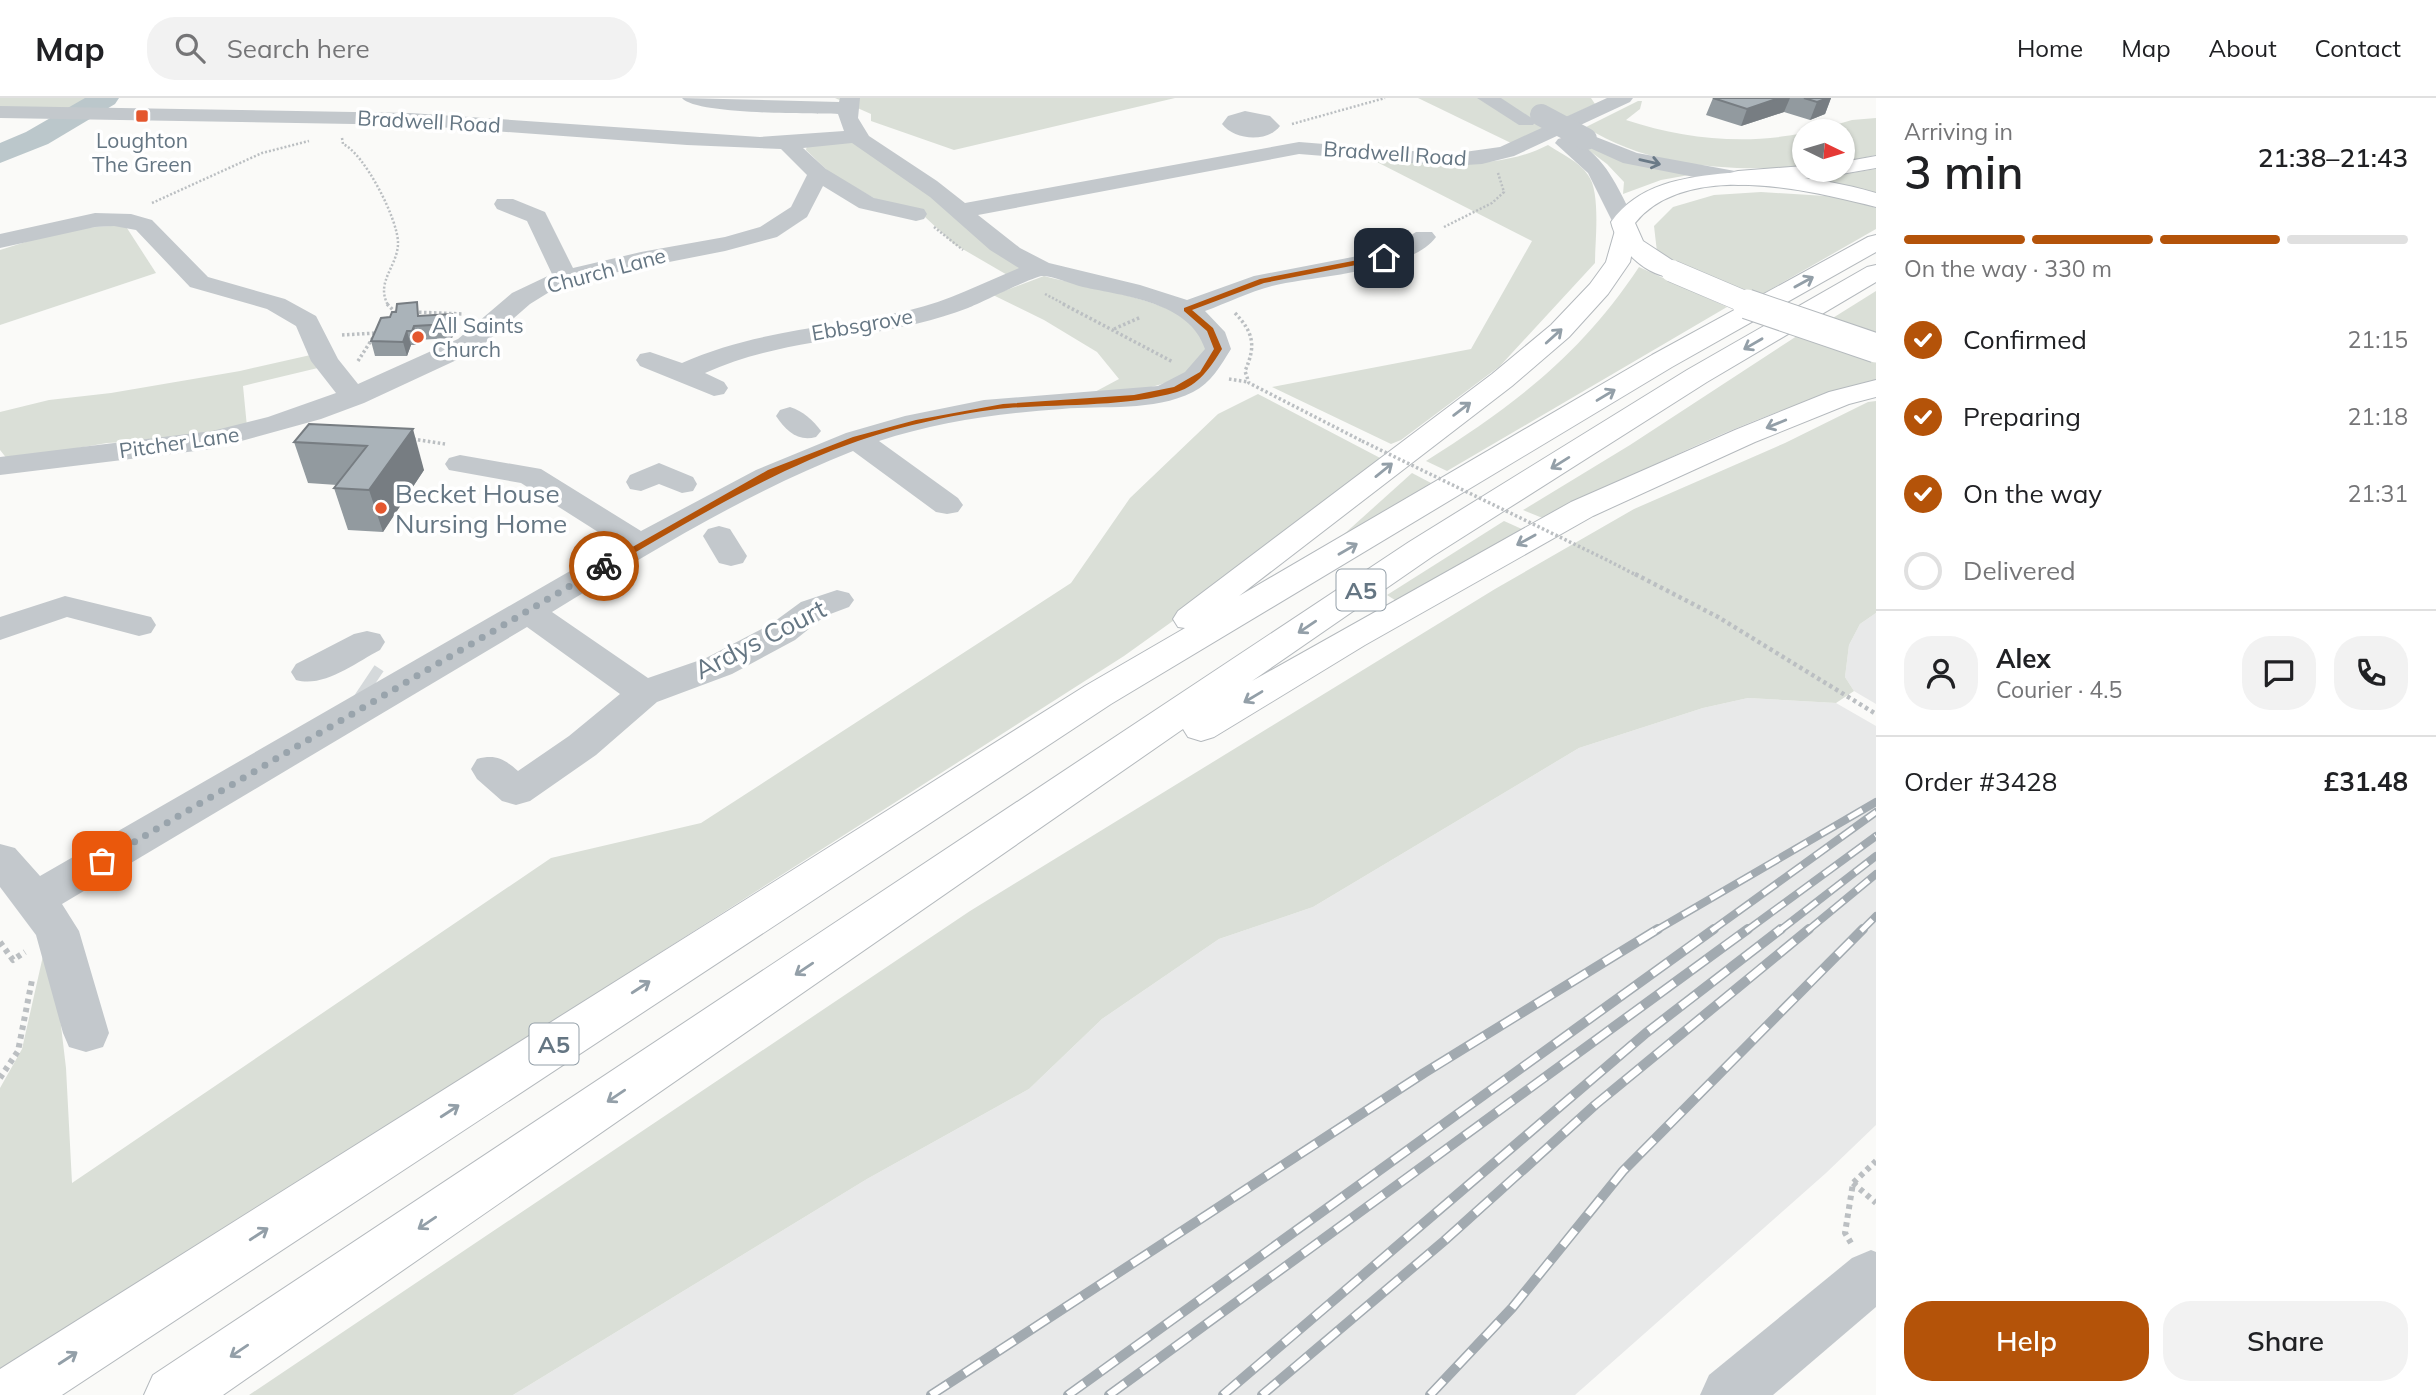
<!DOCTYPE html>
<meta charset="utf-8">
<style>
body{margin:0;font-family:Mulish,sans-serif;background:#f2f2f2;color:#202124;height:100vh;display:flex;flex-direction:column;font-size:26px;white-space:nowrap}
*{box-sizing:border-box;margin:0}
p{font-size:23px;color:#757577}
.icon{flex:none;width:38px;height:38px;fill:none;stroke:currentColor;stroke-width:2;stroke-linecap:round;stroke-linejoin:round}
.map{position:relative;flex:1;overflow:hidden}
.sheet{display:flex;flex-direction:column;background:#fff;width:560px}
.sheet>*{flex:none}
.needle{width:46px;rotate:95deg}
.buttons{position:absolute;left:1792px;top:21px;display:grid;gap:14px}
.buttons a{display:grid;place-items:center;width:63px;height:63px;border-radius:50%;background:#fff;box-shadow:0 2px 5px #0004;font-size:35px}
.pin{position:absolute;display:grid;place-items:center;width:60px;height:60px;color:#fff;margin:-30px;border-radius:14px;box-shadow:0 4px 10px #0006}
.courier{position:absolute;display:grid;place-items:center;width:70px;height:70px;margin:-35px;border:5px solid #b45309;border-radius:50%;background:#fff;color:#222;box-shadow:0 2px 9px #0007}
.overview em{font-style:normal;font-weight:600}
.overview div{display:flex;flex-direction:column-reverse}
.overview{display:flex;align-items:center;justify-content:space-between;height:119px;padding:0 28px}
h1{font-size:46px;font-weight:600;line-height:52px}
.bar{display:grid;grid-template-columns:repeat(4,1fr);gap:10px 7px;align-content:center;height:84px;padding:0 28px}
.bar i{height:9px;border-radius:5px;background:#e0e0e0}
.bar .selected{background:#b45309}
.bar p{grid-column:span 4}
.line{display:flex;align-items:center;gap:18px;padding:0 28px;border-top:2px solid #e0e0e0}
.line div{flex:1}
.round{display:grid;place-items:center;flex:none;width:74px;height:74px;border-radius:28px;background:#f2f2f2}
ol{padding:0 28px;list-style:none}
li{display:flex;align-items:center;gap:21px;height:77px}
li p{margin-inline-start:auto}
li .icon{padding:7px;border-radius:50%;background:#b45309;color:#fff;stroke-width:4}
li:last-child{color:#757577}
li i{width:38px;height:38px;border:4px solid #e0e0e0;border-radius:50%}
.action{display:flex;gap:14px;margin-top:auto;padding:14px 28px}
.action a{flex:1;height:80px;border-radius:28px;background:#b45309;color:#fff;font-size:28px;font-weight:600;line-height:80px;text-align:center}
.action a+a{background:#f2f2f2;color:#202124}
header{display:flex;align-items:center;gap:42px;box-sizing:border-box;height:98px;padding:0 35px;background:#fff;border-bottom:2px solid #e0e0e0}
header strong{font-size:33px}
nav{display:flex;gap:38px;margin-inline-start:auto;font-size:24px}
.search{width:490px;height:63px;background:#f2f2f2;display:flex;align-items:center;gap:18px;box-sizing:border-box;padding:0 24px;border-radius:28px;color:#757577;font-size:26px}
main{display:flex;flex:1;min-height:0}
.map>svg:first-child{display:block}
.built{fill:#e8e9e9}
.green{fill:#dadfd7}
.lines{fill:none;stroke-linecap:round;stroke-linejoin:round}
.river{fill:#bbc7cb;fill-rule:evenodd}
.minor-tunnel{stroke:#d5d9db;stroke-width:38;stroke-dasharray:38 19;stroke-linecap:butt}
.major-casing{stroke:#b5babe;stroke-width:2}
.highway-casing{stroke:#b4b9bd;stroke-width:2}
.path-far3{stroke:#bbbfc2;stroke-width:2.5;stroke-dasharray:2 2;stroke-linecap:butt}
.path-far2{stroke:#bbbfc2;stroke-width:3.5;stroke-dasharray:2.5 2.5;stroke-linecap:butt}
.path-far1{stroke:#bbbfc2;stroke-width:4.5;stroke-dasharray:3.5 3.5;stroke-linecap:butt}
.path{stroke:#bbbfc2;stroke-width:6;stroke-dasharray:4.5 4.5;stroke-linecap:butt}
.minor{fill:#c3c8cc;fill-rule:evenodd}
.major{fill:#fff;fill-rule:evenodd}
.highway{fill:#fff;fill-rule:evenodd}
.rail-far1-casing{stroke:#a2aab0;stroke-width:8}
.rail-casing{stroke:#a2aab0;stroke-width:10}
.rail-far1{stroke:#fff;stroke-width:5;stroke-dasharray:16;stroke-linecap:butt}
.rail{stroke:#fff;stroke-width:7;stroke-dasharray:20;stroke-linecap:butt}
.major-bridge-far1-casing{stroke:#b5babe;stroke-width:23;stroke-linecap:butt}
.major-bridge-casing{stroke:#b5babe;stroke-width:31;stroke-linecap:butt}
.path-bridge{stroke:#bbbfc2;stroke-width:3.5;stroke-dasharray:2.5 2.5;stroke-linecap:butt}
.minor-bridge{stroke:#c3c8cc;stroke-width:22}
.major-bridge-far1{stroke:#fff;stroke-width:22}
.major-bridge{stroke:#fff;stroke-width:29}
.wall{fill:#929a9f}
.shaded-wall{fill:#777d82}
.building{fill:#aab3b9;stroke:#777d82;stroke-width:2}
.oneway{stroke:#6a7a87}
.oneway2{stroke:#939fa8}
.route{fill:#b45309}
.done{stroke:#99a4ac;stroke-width:7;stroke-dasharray:0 12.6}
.poi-dot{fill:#e4572e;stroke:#fff;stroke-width:2.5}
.labels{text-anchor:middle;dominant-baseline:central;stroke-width:7;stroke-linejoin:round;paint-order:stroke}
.far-street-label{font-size:21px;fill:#657683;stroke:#fff}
.far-poi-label{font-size:21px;fill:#657683;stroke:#fff}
.shield{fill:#fff;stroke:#939fa8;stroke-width:2}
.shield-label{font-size:24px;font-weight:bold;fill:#657683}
.poi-label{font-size:26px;fill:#657683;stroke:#fff;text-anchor:start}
.street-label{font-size:26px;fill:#657683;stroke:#fff}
</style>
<header>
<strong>Map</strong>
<div class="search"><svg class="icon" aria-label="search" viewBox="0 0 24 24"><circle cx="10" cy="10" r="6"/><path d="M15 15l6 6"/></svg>Search here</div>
<nav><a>Home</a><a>Map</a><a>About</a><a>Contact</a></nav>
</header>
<main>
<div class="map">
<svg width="1876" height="1297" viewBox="0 0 1876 1297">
<rect width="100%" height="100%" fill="#fafaf8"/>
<!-- built -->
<g class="built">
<path d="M1876 515V606L1854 593 1845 579 1849 547 1860 526Z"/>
<path d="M1748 600 1836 605 1876 628V1027L1826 1075 1575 1297H513L867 1081 1029 991 1102 921 1219 841 1313 809 1579 650 1703 610Z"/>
</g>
<!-- green -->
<g class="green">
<path d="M0 0H116L89 15 0 12Z"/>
<path d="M835 0H1175L954 52 871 23V16Z"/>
<path d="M1418 0H1591L1595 6 1511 45Z"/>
<path d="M1638 3H1642L1640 11 1626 22C1683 41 1745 47 1804 35V69C1731 73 1649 70 1586 29Z"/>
<path d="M1876 20V57L1843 64V33H1814L1852 22Z"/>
<path d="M854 44 947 109 1024 171 1009 178 954 146 925 119 886 107 830 75 806 52 807 47Z"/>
<path d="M1548 47C1561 56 1579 63 1588 77 1601 94 1595 143 1595 165L1500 268 1401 342 1391 346 1272 289 1471 251 1532 143 1369 60C1428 63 1493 75 1548 47Z"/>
<path d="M1583 48 1689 77 1661 82 1623 96 1624 84 1607 66Z"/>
<path d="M1876 71V96L1805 82Z"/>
<path d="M1761 94 1842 99 1876 110V131L1759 198 1696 175 1657 154 1654 128 1673 109 1714 97Z"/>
<path d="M125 127 156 175 0 227V152L67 131Z"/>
<path d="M1639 169 1727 209 1447 373 1426 363C1514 307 1580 258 1639 169Z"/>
<path d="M1044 178C1081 188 1176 202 1198 231 1202 237 1204 246 1206 252 1194 288 1125 296 1091 296L1119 281 1097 254 1044 222 993 197Z"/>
<path d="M1876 193V239L1828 223Z"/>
<path d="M1800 236 1876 261V284C1759 311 1652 368 1545 421L1523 412 1630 347Z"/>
<path d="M315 256 322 269 243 288 247 329 196 340 107 345 8 362 0 352V314L49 302 111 295 240 273Z"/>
<path d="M1258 296 1384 362 1251 467 1124 558 0 1277V990L22 951 45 849 53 860 66 970 72 1085 551 760 701 725 1071 485 1130 400 1218 316Z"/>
<path d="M1876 303V515L1860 526 1849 547 1845 579 1854 593 1836 605 1748 600 1703 610 1579 650 1313 809 1219 841 1102 921 1029 991 867 1081 513 1297H249L970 813 1495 491 1634 411 1785 345 1868 304Z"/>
<path d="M1412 375 1431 385 1332 447Z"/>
<path d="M1504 423 1524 432 1398 504 1387 497Z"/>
</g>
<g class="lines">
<!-- river -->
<path class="river" d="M85 0H119L115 6 48 46 0 65V45L26 34Z"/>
<!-- minor-tunnel -->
<path class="minor-tunnel" d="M364 583 373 589"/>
<!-- major casing -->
<g class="major-casing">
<path id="major" d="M1728 75C1779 75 1827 81 1876 95V109C1809 92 1686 62 1635 125L1643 143 1681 168 1684 173 1681 178C1651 185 1617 151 1611 124 1638 86 1684 79 1728 75Z"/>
</g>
<!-- highway casing -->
<g class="highway-casing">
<g id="highway">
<path d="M1876 58V70L1830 78 1738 87 1730 85 1727 80 1730 75 1738 73 1804 68V72H1843V64Z"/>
<path d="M1624 127 1632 129 1636 134 1630 164 1608 196 1569 239 1512 288 1239 498 1652 257 1868 139 1876 137V154L1672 269 1111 606 62 1297H0V1271L1085 588 1185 530 1178 529 1173 521 1178 513 1492 276 1551 227 1590 186 1606 164 1616 129Z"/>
<path d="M1876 167V184L1707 284 1433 458 1252 583 1571 404 1735 332 1829 294 1876 282V299L1849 306 1755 344 1593 418 1365 547 1214 639 1201 643 1188 639 1183 631 223 1297H144L153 1277 1409 444 1687 272 1867 169Z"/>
</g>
</g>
<!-- path-far3 -->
<g class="path-far3">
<path d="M1292 26 1385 0"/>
<path d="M342 40 343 46C364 55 398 121 398 145 398 168 375 184 388 207"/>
<path d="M152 105 262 55 309 43"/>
<path d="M934 129 963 152"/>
<path d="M1444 129 1492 105 1504 94 1498 75"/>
<path d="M1045 196 1066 207"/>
</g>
<!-- path-far2 -->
<g class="path-far2">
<path d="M387 206 397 216"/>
<path d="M1063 206 1173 264"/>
<path d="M414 214 464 216"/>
<path d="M1235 215C1254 235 1256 248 1245 273L1249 285 1362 343"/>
<path d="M1114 231 1141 219"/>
<path d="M342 237 376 235"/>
<path d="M358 263 374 238"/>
<path d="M1229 281 1248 284"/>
<path d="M413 341 445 346"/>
<path d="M1605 461 1638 478"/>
</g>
<!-- path-far1 -->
<path class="path-far1" d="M1635 476 1718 519 1876 616"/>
<!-- path -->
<g class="path">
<path d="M0 844 13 862 25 854"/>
<path d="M0 980 18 953 32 882"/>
<path d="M1853 1085 1876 1105"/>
<path d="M1851 1145 1845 1135 1853 1085 1876 1063"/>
</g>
<!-- minor -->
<g class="minor">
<path d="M682 0 839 4 840 0H860L858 20 869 38 937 83 965 105 1299 44 1450 56 1500 49 1607 0H1633L1630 4 1514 58 1482 66 1450 68 1299 56 978 117 1020 150 1049 165 1140 187 1187 202 1254 178 1363 157 1398 145 1416 134H1432L1436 139C1411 174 1312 178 1272 188 1249 194 1227 205 1205 213L1225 234 1231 251C1221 267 1211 285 1193 294 1153 314 1104 307 1062 311 1000 315 937 324 879 343L958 400 963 407 958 414 947 416 936 414 853 353C746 395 649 455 552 514L648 580 706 560 771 526 801 504 837 492 849 495 854 502 849 509 825 518 795 542 732 576 657 604 596 657 530 703 516 707 502 703 477 681 471 671 477 661C496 656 504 661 518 673L569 638 620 596 527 529 62 806 79 833 109 935 103 949 86 954 69 949 63 935 36 837 0 789V746L15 750 40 778 617 446 521 385 449 372 445 366 449 360 460 357 541 371 641 433 756 372 846 335 905 318 984 302 1158 288 1185 274 1205 251C1190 204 1124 198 1083 189 1071 186 1054 178 1042 178 1032 179 981 205 968 210 883 243 788 237 705 275L724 284 728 290 724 296 714 298 640 268 636 262 640 256 650 254 682 265C755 232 833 230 910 212 948 203 983 185 1019 170L990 152 930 99 852 45 803 50 826 71 874 100 924 111 927 116 924 121 916 123 859 110 823 88 807 119 777 139 725 153 608 176 551 193 530 206 476 253 364 305 321 321 212 351 0 377V359L212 333 268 319 336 295 311 263 296 228 267 211 190 189 136 132 114 128 95 129 0 150V136L95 115 131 116 152 122 208 179 285 201 316 218 338 261 358 286 458 241 512 195 552 176 527 123 497 111 494 106 497 101H513L545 114 573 170 641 154 725 139 760 129 791 109 807 77 781 51 687 47 410 27 0 20V8L410 15 760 39 844 33 838 16C812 15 696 17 682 0Z"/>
<path d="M1477 0H1501L1536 23 1533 27H1519Z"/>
<path d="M1245 13 1270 18 1280 28C1267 45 1234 42 1222 26L1228 18Z"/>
<path d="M1586 35 1637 55 1735 73 1743 75 1746 80 1743 85 1735 87 1623 65 1581 46C1609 65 1620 94 1635 124L1631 129H1615L1588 75 1555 45 1558 41 1565 39 1578 44 1576 41 1579 37Z"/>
<path d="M790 309C803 313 813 322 821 333L816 339C798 344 786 333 776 318L780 312Z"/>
<path d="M659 365 693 379 697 386 693 393 682 395 659 386 641 393 630 391 626 384 630 377Z"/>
<path d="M719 428 730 431 747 458 743 465 731 468 719 465 703 438 708 431Z"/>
<path d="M65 498 151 519 156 527 151 535 139 538 67 519 0 542V519Z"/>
<path d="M367 533 380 536 385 544 380 552C355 565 324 590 296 582L291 574 296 566 354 536Z"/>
<path d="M1871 1152 1876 1154V1209L1773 1297H1700L1709 1277 1852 1160Z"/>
</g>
<!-- major -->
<use href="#major" class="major"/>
<!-- highway -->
<use href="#highway" class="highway"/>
<!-- rail-far1 casing -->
<g class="rail-far1-casing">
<g id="rail-far1">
<path d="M1655 833 1876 704"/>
<path d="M1711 833 1876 714"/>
<path d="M1746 833 1876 738"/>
<path d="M1779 833 1876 758"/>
<path d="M1807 833 1876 776"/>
<path d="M1861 833 1876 818"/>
</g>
</g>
<!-- rail casing -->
<g class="rail-casing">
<g id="rail">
<path d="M931 1297 1424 975 1658 831"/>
<path d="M1068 1297 1714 831"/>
<path d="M1109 1297 1748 831"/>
<path d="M1223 1297 1646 935 1781 831"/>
<path d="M1262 1297 1444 1143 1595 1007 1809 831"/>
<path d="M1430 1297 1512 1210 1623 1073 1863 831"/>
</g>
</g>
<!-- rail-far1 -->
<use href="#rail-far1" class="rail-far1"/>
<!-- rail -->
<use href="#rail" class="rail"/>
<!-- major-bridge-far1 casing -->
<g class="major-bridge-far1-casing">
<path id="major-bridge-far1" d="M1672 173 1752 207"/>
</g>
<!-- major-bridge casing -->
<g class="major-bridge-casing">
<path id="major-bridge" d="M1747 206 1876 250"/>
</g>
<!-- path-bridge -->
<path class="path-bridge" d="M1362 343 1605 461"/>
<!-- minor-bridge -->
<path class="minor-bridge" d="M1541 17 1586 41"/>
<!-- major-bridge-far1 -->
<use href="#major-bridge-far1" class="major-bridge-far1"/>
<!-- major-bridge -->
<use href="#major-bridge" class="major-bridge"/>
</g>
<!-- wall -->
<g class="wall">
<path d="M1713 0H1831L1825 16 1810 22 1784 14 1741 28 1706 17Z"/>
<path d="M452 216 456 230 452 240 418 242 416 247H411L407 258H375L371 243 390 219Z"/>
<path d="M309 326 424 372 383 434 348 432 334 390 337 387 308 385 294 344Z"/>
</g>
<!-- shaded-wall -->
<g class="shaded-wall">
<path d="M1779 0H1790L1784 14 1741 28 1747 11Z"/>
<path d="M1828 0H1831L1825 16 1810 22 1817 4Z"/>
<path d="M452 216 456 230 452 240 449 226Z"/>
<path d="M414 228 418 242 416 247 412 233Z"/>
<path d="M407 233 411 247 407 258 403 244Z"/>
<path d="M413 331 424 372 383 434 369 392Z"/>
</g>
<!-- building -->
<g class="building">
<path d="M1713 0H1779L1747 11Z"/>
<path d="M1804 0H1828L1817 4Z"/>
<path d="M417 204 418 218 452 216 449 226 414 228 412 233H407L403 244 371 243 381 220 390 219 392 214H396L397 206Z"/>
<path d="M309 326 413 331 369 392 334 390 367 348 294 344Z"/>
</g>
<!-- one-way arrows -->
<defs><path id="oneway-shaft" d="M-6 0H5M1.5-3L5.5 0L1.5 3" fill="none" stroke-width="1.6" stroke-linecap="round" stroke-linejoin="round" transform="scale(1.75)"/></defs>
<use class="oneway" href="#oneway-shaft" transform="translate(1650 64) rotate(13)"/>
<g class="oneway2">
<use href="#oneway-shaft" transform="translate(1804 184) rotate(-29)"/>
<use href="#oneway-shaft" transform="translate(1554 238) rotate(-42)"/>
<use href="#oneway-shaft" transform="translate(1753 246) rotate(150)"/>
<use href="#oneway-shaft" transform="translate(1606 297) rotate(-31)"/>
<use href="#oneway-shaft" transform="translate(1462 311) rotate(-37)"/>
<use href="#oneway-shaft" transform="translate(1776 326) rotate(158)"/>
<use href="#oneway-shaft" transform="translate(1560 365) rotate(148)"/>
<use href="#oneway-shaft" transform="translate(1384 372) rotate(-39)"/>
<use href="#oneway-shaft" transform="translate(1526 442) rotate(151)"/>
<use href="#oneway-shaft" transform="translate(1348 451) rotate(-30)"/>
<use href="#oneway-shaft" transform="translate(1307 529) rotate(146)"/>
<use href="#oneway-shaft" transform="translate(1253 599) rotate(149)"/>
<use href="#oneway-shaft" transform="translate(804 871) rotate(146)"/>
<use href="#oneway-shaft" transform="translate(641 889) rotate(-33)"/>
<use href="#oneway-shaft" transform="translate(616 998) rotate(146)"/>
<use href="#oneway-shaft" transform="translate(450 1013) rotate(-33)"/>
<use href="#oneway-shaft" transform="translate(427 1125) rotate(146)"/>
<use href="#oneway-shaft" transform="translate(259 1136) rotate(-33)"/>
<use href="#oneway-shaft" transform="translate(239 1253) rotate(146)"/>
<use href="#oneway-shaft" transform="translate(68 1260) rotate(-33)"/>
</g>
<!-- route -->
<path class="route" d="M1384 157 1387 161 1264 185 1192 212 1213 230 1222 251C1210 270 1199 287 1177 294 1126 309 1061 306 1008 310 963 314 901 328 858 343 769 374 689 424 608 470L599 468 768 372 853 339 916 322 1003 306 1134 297 1174 289 1200 274 1214 251 1207 233 1184 213V210L1260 181Z"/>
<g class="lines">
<!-- done -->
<path class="done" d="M102 763 604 468"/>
</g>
<!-- markers -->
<g class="poi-dot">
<rect x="135" y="11" width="14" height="14" rx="3.5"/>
<circle cx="418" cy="239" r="7"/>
<circle cx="381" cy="410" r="7"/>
</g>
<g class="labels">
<!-- far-street labels -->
<g class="far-street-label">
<text transform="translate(429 23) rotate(3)">Bradwell Road</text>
<text transform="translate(1395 55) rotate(4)">Bradwell Road</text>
<text transform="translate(606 172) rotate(-15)">Church Lane</text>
<text transform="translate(862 226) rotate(-10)">Ebbsgrove</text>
<text transform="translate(179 344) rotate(-8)">Pitcher Lane</text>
</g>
<!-- far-poi labels -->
<g class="far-poi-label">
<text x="142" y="42">Loughton<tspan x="142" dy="24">The Green</tspan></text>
<text x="432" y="227" text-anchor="start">All Saints<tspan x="432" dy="24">Church</tspan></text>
</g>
<!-- shield labels -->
<g class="shield">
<rect x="1336.5" y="471.5" width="49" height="41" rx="5"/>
<rect x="529.5" y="925.5" width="49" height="41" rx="5"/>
</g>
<g class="shield-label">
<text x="1361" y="492">A5</text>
<text x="554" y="946">A5</text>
</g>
<!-- poi labels -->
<g class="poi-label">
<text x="395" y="395">Becket House<tspan x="395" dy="30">Nursing Home</tspan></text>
</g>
<!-- street labels -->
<g class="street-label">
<text transform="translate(760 541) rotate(-27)">Ardys Court</text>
</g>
</g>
</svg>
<div class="buttons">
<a><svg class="needle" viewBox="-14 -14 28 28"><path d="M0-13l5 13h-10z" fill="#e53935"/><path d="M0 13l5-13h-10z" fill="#757577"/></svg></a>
</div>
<div class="pin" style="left:102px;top:763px;background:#ea580c"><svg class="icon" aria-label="bag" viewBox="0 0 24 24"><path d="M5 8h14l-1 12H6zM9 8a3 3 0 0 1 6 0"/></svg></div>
<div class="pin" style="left:1384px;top:160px;background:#1f2937"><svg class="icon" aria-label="home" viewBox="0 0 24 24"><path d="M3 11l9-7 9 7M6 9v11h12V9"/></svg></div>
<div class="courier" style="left:604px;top:468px"><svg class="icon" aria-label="bike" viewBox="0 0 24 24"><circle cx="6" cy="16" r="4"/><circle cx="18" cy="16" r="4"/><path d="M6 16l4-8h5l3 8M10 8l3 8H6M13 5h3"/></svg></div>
</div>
<section class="sheet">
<div class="overview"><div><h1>3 min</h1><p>Arriving in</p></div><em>21:38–21:43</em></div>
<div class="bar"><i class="selected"></i><i class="selected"></i><i class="selected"></i><i></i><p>On the way · 330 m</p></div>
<ol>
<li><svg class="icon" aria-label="check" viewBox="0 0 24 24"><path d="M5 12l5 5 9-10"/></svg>Confirmed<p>21:15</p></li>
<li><svg class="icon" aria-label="check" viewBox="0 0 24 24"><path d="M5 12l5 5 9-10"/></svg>Preparing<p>21:18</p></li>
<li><svg class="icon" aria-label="check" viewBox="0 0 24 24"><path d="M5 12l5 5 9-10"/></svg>On the way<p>21:31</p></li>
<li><i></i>Delivered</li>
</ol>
<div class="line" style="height:126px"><a class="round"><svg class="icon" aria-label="person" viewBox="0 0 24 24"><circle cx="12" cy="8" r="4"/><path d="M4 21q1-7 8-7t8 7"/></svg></a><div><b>Alex</b><p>Courier · 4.5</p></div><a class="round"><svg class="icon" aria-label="chat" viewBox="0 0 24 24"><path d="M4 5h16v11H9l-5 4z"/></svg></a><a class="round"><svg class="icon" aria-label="phone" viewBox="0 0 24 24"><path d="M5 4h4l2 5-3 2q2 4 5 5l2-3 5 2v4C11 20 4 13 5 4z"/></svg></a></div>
<div class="line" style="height:91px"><div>Order #3428</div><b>£31.48</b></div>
<div class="action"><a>Help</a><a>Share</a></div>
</section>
</main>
